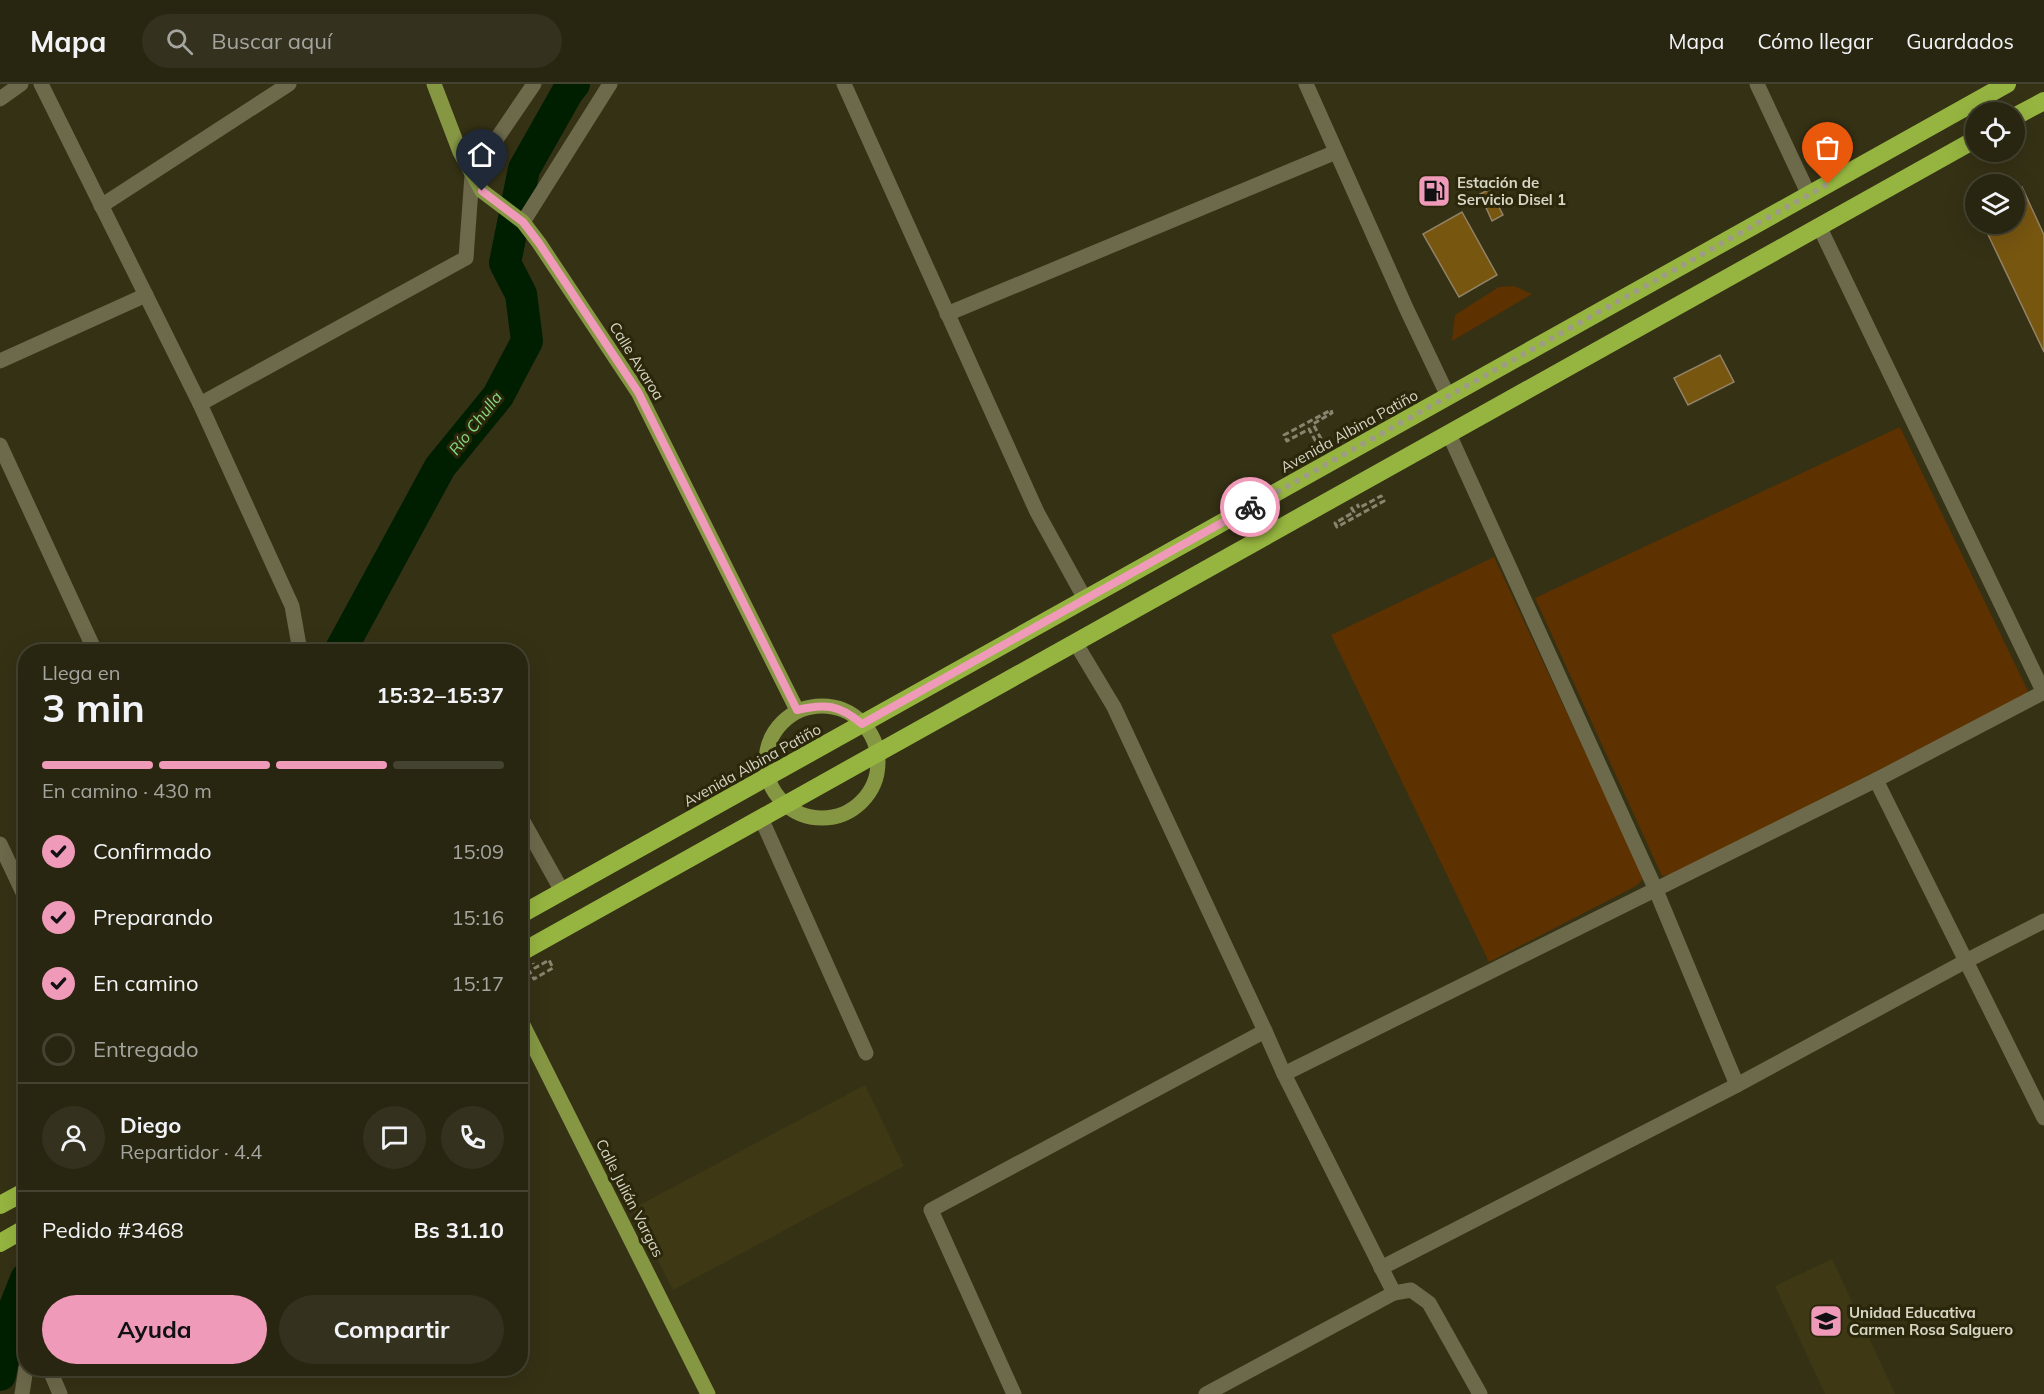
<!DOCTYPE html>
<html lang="es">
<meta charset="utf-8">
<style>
body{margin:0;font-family:Mulish,sans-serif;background:#34311e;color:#f1f3f6;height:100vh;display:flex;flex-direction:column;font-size:22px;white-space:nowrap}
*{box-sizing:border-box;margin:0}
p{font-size:20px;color:#a5a59f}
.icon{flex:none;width:33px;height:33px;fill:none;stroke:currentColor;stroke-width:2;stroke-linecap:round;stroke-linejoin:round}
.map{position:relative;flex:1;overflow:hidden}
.side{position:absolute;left:18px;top:560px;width:510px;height:732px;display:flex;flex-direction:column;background:#282510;border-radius:24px;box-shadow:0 6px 24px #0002,0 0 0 2px #444230}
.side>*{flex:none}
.fabs{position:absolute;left:1965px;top:18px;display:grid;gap:12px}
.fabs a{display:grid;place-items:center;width:60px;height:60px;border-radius:50%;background:#282510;box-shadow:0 6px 24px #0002,0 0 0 2px #444230;font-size:30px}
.pin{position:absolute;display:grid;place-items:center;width:51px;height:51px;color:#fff;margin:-62px -26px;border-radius:50% 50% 50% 0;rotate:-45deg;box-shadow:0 0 6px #0007}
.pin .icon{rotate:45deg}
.courier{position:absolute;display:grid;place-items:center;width:60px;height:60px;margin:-30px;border:4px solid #ef9ab8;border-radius:50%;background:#fff;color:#222;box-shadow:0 2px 8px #0007}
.overview em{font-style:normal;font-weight:700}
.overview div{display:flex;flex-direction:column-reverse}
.overview{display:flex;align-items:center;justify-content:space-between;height:102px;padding:0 24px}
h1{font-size:39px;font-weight:700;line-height:45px}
.bar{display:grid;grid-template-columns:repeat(4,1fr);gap:9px 6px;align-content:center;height:72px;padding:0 24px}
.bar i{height:8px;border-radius:4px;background:#444230}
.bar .on{background:#ef9ab8}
.bar p{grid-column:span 4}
.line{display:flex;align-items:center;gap:15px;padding:0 24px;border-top:2px solid #444230}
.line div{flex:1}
.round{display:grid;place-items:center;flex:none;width:63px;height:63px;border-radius:32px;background:#34311e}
ol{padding:0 24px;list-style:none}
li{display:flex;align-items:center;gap:18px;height:66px}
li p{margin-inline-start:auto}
li .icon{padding:6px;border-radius:50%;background:#ef9ab8;color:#111;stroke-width:4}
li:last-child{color:#a5a59f}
li i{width:33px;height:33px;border:3px solid #444230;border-radius:50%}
.action{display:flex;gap:12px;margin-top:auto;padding:12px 24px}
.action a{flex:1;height:69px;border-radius:36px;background:#ef9ab8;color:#111;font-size:24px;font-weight:700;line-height:69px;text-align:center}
.action a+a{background:#34311e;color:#f1f3f6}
header{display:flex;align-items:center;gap:36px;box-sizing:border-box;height:84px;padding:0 30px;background:#282510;border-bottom:2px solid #444230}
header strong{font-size:28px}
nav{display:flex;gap:33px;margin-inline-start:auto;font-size:21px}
.search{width:420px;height:54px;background:#34311e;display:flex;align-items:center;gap:15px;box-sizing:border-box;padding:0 21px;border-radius:33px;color:#a5a59f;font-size:22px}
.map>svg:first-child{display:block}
.built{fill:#3e3914}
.green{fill:#5e3100}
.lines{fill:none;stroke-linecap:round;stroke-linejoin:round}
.river{stroke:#001f01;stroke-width:32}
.building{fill:#775610;stroke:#938266;stroke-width:1.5}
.path{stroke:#88856f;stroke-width:3;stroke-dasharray:6 3;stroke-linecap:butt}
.minor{stroke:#6d694b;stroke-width:15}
.major{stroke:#869744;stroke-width:15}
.highway{stroke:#96b540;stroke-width:18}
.done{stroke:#9e9c87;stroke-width:6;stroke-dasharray:0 10.8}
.route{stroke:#ef9ab8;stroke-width:8}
.labels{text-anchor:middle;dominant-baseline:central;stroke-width:6;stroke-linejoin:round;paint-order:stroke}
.poi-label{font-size:15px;font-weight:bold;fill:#d6d5c4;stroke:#2b270b;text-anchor:start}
.street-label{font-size:15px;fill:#d6d5c4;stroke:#2b270b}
.water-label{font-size:16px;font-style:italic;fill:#86d983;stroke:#2b270b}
</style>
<header>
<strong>Mapa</strong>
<div class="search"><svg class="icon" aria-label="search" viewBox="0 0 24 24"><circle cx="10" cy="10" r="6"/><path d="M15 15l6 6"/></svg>Buscar aquí</div>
<nav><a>Mapa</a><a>Cómo llegar</a><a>Guardados</a></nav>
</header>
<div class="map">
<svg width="2044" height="1310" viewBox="0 0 2044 1310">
<rect width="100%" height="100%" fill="#353115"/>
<!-- built -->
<g class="built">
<path d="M865 1001 904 1082 673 1206 632 1125Z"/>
<path d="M1832 1175 1877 1271 1895 1310H1825L1775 1202Z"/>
</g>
<!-- green -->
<g class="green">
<path d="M1514 202 1532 210 1452 257 1455 231 1499 203Z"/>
<path d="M1900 343 2029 609 1676 790 1662 792 1535 514Z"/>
<path d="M1494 473 1644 794 1636 802 1489 878 1331 551Z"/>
</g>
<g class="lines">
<!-- river -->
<g class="river">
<path d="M340 567 440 383 498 312 527 257 521 210 505 179 524 85 567 9 574 0"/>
<path d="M0 1291 11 1233 26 1195"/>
</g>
</g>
<!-- building -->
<g class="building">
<path d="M2022 103 2044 151V268L1983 140H2014V106Z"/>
<path d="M1490 105 1503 131 1492 137 1480 110Z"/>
<path d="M1462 128 1497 191 1459 213 1423 150Z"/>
<path d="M1720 271 1734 298 1688 321 1674 294Z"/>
</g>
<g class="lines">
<!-- path -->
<g class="path">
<path d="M1320 365 1309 345 1287 357 1284 351 1331 326 1332 329 1313 340 1325 362"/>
<path d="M1351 423 1354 428 1335 439 1337 443 1384 417 1381 412 1359 424 1357 420"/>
<path d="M528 885 534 895 553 884 549 876 535 884 533 879"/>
</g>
<!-- minor -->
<g class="minor">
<path d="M41 0 200 320 292 522 300 567"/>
<path d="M844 0 1037 428 1085 515"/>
<path d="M1306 0 1407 226 1448 312"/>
<path d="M1757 0 1809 111"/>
<path d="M0 15 21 0"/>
<path d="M101 122 289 0"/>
<path d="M523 138 610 0"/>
<path d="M1819 142 2044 609"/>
<path d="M947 230 1336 68"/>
<path d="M0 277 146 211"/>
<path d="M200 320 466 174 472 91 534 0"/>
<path d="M1449 350 1655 804 1737 1001"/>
<path d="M0 361 95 567"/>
<path d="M1075 558 1114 623 1265 947 1284 990 1394 1209 1411 1206 1429 1219 1480 1310"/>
<path d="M1876 696 2044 1034"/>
<path d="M520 732 562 807"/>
<path d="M761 734 866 969"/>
<path d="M0 760 26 815"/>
<path d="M1284 990 1876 696 2044 608"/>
<path d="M1381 1184 1737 1001 1966 877 2044 837"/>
<path d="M49 1284 60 1310"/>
<path d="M22 1310 26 1284"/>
<path d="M1014 1310 931 1126 1265 947"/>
<path d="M1206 1310 1394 1209"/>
</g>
<!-- major -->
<g class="major">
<path d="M434 0 460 68 482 107 523 138 539 159 638 308 797 626"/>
<circle cx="822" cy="678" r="56"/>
<path d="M520 935 708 1310"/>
</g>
<!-- highway -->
<g class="highway">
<path d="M2014 33 2044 17"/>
<path d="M520 831 2007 0"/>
<path d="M520 869 1976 55"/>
<path d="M0 1121 26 1107"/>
<path d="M0 1159 26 1144"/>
</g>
</g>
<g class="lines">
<!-- done -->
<path class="done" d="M1250 423 1828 100"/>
<!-- route -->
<path class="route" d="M482 107 523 138 539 159 638 308 797 626C825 619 840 621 862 640L1250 423"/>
</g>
<!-- icons -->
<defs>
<g id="fuel-square" transform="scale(1.725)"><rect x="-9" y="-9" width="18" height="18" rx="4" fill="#ef9ab8" stroke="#2b270b"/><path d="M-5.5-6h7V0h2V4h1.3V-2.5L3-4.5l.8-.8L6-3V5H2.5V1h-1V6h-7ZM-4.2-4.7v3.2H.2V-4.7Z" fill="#111"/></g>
<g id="school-square" transform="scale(1.725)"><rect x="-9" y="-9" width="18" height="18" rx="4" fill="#ef9ab8" stroke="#2b270b"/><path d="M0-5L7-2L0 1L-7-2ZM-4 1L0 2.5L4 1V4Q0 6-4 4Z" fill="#111"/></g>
</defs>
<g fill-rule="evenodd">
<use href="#fuel-square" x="1434" y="107"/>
<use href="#school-square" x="1826" y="1237"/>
</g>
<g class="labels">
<!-- poi labels -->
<g class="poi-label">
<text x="1457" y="98">Estación de<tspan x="1457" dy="17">Servicio Disel 1</tspan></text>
<text x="1849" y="1228">Unidad Educativa<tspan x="1849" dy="17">Carmen Rosa Salguero</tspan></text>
</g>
<!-- street labels -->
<g class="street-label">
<text transform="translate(637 277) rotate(58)">Calle Avaroa</text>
<text transform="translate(1349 347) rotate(-29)">Avenida Albina Patiño</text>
<text transform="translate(752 681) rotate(-29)">Avenida Albina Patiño</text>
<text transform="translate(630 1114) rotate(63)">Calle Julián Vargas</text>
</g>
<!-- water labels -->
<g class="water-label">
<text transform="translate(475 339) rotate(-52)">Río Chulla</text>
</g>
</g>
</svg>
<div class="fabs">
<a><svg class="icon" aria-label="locate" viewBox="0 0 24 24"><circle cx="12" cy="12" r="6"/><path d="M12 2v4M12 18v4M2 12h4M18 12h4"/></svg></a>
<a><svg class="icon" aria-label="layers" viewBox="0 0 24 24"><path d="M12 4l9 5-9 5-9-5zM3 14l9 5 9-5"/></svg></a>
</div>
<div class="pin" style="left:1828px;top:100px;background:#ea580c"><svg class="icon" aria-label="bag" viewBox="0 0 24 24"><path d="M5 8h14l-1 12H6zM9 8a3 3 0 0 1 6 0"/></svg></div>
<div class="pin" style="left:482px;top:107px;background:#1f2937"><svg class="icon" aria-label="home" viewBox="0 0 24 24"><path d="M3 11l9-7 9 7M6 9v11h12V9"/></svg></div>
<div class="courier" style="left:1250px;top:423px"><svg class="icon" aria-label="bike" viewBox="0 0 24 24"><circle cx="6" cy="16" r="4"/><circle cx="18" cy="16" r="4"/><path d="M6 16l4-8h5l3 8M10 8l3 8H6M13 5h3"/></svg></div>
<section class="side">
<div class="overview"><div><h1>3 min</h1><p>Llega en</p></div><em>15:32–15:37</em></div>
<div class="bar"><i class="on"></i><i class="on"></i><i class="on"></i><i></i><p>En camino · 430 m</p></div>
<ol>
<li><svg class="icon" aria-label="check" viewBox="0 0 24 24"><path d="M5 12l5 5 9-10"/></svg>Confirmado<p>15:09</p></li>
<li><svg class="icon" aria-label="check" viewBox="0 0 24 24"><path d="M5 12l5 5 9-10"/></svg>Preparando<p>15:16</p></li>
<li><svg class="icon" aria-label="check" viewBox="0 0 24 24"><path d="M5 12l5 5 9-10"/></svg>En camino<p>15:17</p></li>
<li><i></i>Entregado</li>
</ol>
<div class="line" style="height:108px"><a class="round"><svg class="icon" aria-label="person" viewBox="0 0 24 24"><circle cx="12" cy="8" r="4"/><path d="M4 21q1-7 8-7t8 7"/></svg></a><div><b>Diego</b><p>Repartidor · 4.4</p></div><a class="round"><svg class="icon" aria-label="chat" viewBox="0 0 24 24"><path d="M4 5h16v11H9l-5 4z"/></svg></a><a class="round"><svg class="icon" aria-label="phone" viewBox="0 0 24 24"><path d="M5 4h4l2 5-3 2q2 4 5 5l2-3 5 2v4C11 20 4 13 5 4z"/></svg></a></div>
<div class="line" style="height:78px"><div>Pedido #3468</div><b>Bs 31.10</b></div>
<div class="action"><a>Ayuda</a><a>Compartir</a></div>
</section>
</div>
